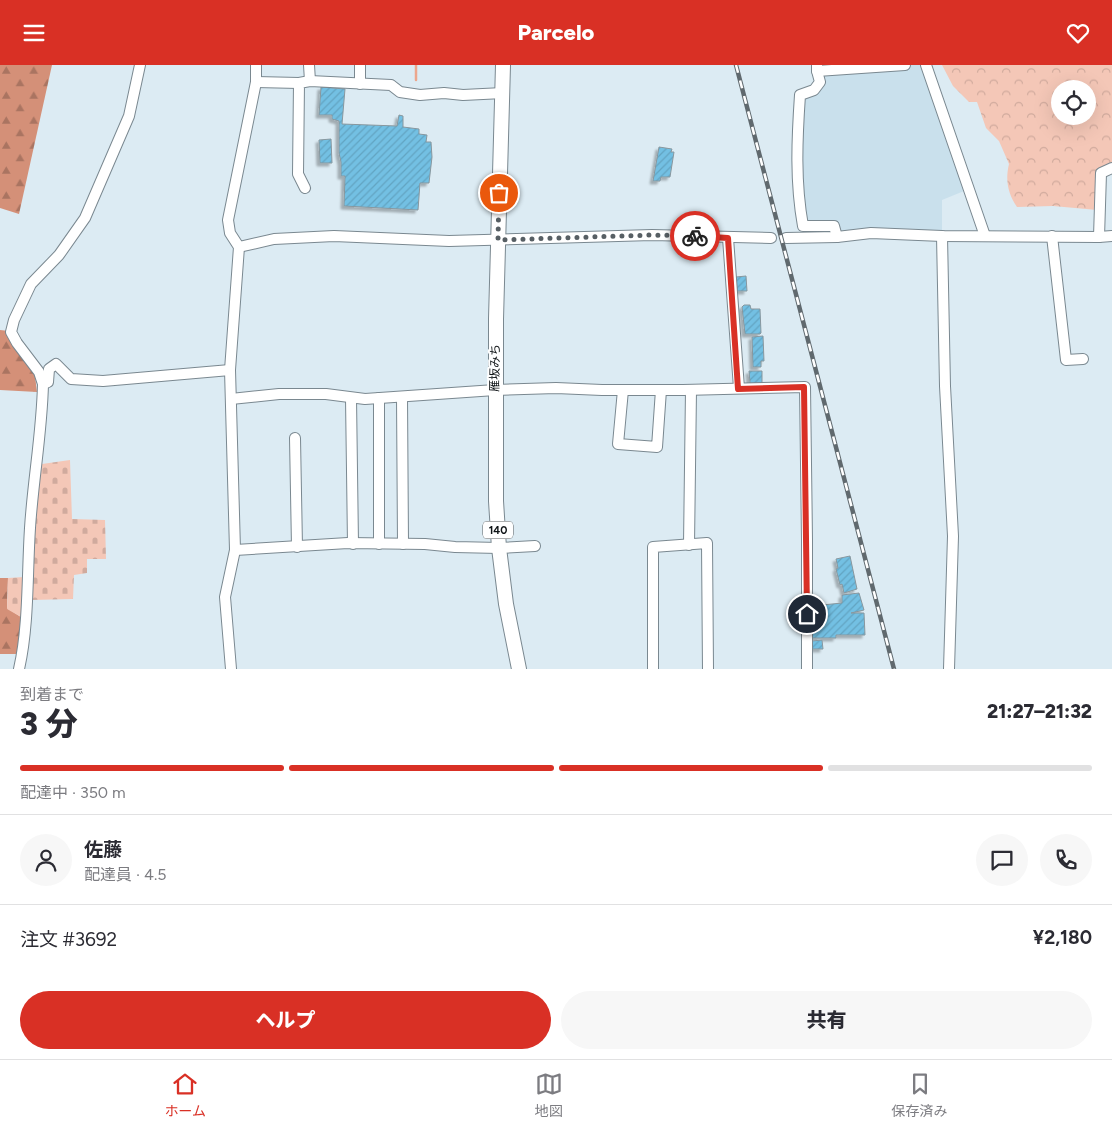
<!DOCTYPE html>
<html lang="ja">
<meta charset="utf-8">
<style>
body{margin:0;font-family:Figtree,"Noto Sans JP",sans-serif;background:#f7f7f7;color:#2b2b33;height:100vh;display:flex;flex-direction:column;font-size:19px;white-space:nowrap}
*{box-sizing:border-box;margin:0}
p{font-size:16px;color:#7c7c81}
.icon{flex:none;width:28px;height:28px;fill:none;stroke:currentColor;stroke-width:2;stroke-linecap:round;stroke-linejoin:round}
.map{position:relative;height:604px;overflow:hidden}
.details{display:flex;flex-direction:column;background:#fff;flex:1}
.details>*{flex:none}
.controls{position:absolute;left:1051px;top:15px;display:grid;gap:10px}
.controls a{display:grid;place-items:center;width:45px;height:45px;border-radius:50%;background:#fff;box-shadow:0 5px 20px #0002;font-size:25px}
.pin{position:absolute;display:grid;place-items:center;width:42px;height:42px;color:#fff;margin:-21px;border:2px solid #fff;border-radius:50%;box-shadow:0 1px 5px #0007}
.courier{position:absolute;display:grid;place-items:center;width:50px;height:50px;margin:-25px;border:4px solid #d93025;border-radius:50%;background:#fff;color:#222;box-shadow:0 1px 6px #0007}
.summary em{font-style:normal;font-weight:800}
.summary div{display:flex;flex-direction:column-reverse}
.summary{display:flex;align-items:center;justify-content:space-between;height:85px;padding:0 20px}
h1{font-size:32px;font-weight:800;line-height:38px}
.bar{display:grid;grid-template-columns:repeat(4,1fr);gap:8px 5px;align-content:center;height:60px;padding:0 20px}
.bar i{height:6px;border-radius:4px;background:#e1e1e2}
.bar .active{background:#d93025}
.bar p{grid-column:span 4}
.line{display:flex;align-items:center;gap:12px;padding:0 20px;border-top:1px solid #e1e1e2}
.line div{flex:1}
.round{display:grid;place-items:center;flex:none;width:52px;height:52px;border-radius:26px;background:#f7f7f7}
.cta{display:flex;gap:10px;margin-top:auto;padding:10px 20px}
.cta a{flex:1;height:58px;border-radius:30px;background:#d93025;color:#fff;font-size:20px;font-weight:800;line-height:58px;text-align:center}
.cta a+a{background:#f7f7f7;color:#2b2b33}
header{display:flex;justify-content:space-between;align-items:center;height:65px;padding:0 20px;background:#d93025;color:#fff;font-size:22px;font-weight:800}
.dock{display:flex;justify-content:space-around;align-items:center;height:70px;border-top:1px solid #e1e1e2;background:#fff;font-size:14px;color:#7c7c81}
.dock a{display:grid;justify-items:center;gap:2px}
.dock .active{color:#d93025}
.map>svg:first-child{display:block}
.built{fill:#c9e0ec}
.forest{fill:url(#forest-firs)}
.cemetery{fill:url(#cemetery-stones)}
.park{fill:url(#park-crowns);fill-rule:evenodd}
.lines{fill:none;stroke-linecap:round;stroke-linejoin:round}
.stream{stroke:#eca68d;stroke-width:2.5}
.building{fill:url(#building-hatch);stroke:#88979e;filter:url(#shadow)}
.minor-casing{stroke:#7a8890;stroke-width:12}
.highway-casing{stroke:#7a8890;stroke-width:16}
.minor{stroke:#fff;stroke-width:10}
.highway{stroke:#fff;stroke-width:14}
.rail-casing{stroke:#60696e;stroke-width:4.5}
.rail{stroke:#fff;stroke-width:2.5;stroke-dasharray:8;stroke-linecap:butt}
.done{stroke:#575f64;stroke-width:5;stroke-dasharray:0 9}
.route{stroke:#d93025;stroke-width:6}
.labels{text-anchor:middle;dominant-baseline:central;stroke-width:4;stroke-linejoin:round;paint-order:stroke}
.shield{fill:#fff;stroke:#575a5d;stroke-width:1}
.shield-label{font-size:11px;font-weight:bold;fill:#0f1417}
.street-label{font-size:12px;fill:#0f1417;stroke:#fff}
</style>
<header><svg class="icon" aria-label="menu" viewBox="0 0 24 24"><path d="M4 6h16M4 12h16M4 18h16"/></svg>Parcelo<svg class="icon" aria-label="heart" viewBox="0 0 24 24"><path d="M12 20l-8-8c-3-5 5-10 8-4 3-6 11-1 8 4z"/></svg></header>
<div class="map">
<svg width="1112" height="604" viewBox="0 0 1112 604">
<defs>
<pattern id="forest-firs" width="22" height="20" patternUnits="userSpaceOnUse" patternTransform="scale(1.25)"><rect width="22" height="20" fill="#d49078"/><path d="M5 1l3.5 6h-7zM16 11l3.5 6h-7z" fill="#aa7461"/></pattern>
<pattern id="cemetery-stones" width="16" height="16" patternUnits="userSpaceOnUse" patternTransform="scale(1.25)"><rect width="16" height="16" fill="#f4c7b7"/><path d="M2 7V4a2 2 0 0 1 4 0v3zM10 15v-3a2 2 0 0 1 4 0v3z" fill="#d0aa9d"/></pattern>
<pattern id="park-crowns" width="20" height="18" patternUnits="userSpaceOnUse" patternTransform="scale(1.25)"><rect width="20" height="18" fill="#f4c7b7"/><path d="M2 6a3 3 0 1 1 6 0M12 15a3 3 0 1 1 6 0" fill="none" stroke="#d0aa9d"/></pattern>
<pattern id="building-hatch" width="6" height="6" patternUnits="userSpaceOnUse" patternTransform="scale(1.25)"><rect width="6" height="6" fill="#73c0e3"/><path d="M-1 1l2-2M0 6l6-6M5 7l2-2" fill="none" stroke="#62a4c2"/></pattern>
<filter id="shadow"><feDropShadow dx="-3" dy="3" stdDeviation="1" flood-color="#0004"/></filter>
</defs>
<rect width="100%" height="100%" fill="#dcebf3"/>
<!-- built -->
<path class="built" d="M905 0H926L969 124 942 135V171L837 172 833 161H803L800 30 814 25 817 6Z"/>
<!-- forest -->
<g class="forest">
<path d="M0 0H52L19 149 0 143Z"/>
<path d="M0 265 9 266 12 277 35 311 37 327 0 325Z"/>
<path d="M0 513H8L7 543 21 552 18 589H0Z"/>
</g>
<!-- cemetery -->
<g class="cemetery">
<path d="M70 395 72 454 105 455 106 494H87V508L74 510 73 534 31 535 33 457 42 399Z"/>
<path d="M24 512 21 552 7 544 8 513Z"/>
</g>
<!-- park -->
<path class="park" d="M942 0H1112V100L1103 101 1098 105 1097 145 1053 141 1017 142C1008 129 1005 115 1009 99L999 76 986 63 977 37H969L953 21ZM1060 24H1088V51H1060Z"/>
<g class="lines">
<!-- stream -->
<path class="stream" d="M416 15V0"/>
</g>
<!-- building -->
<g class="building">
<path d="M321 22 345 24 342 59 397 61 399 50 403 51V62L419 64V69L427 70 426 77H431L432 92 429 118H420L418 145 344 141 345 111H341V97L339 88V56L332 54V50H319Z"/>
<path d="M331 74 332 98H320L319 75Z"/>
<path d="M659 82 672 84 671 87H674L670 112H661L660 116H653Z"/>
<path d="M746 211 747 226H736V212Z"/>
<path d="M744 240H750L751 244H760L761 268 760 269H745L742 242Z"/>
<path d="M763 271 764 296H761V302H753L752 272Z"/>
<path d="M749 306H762V320H747V318H750Z"/>
<path d="M850 491 857 524 844 528 842 519 840 520 836 504 838 503 836 494Z"/>
<path d="M859 528 864 545 851 548H864L865 570H836V573H812L810 539H816V546H818V548H823L822 540 842 538V530Z"/>
<path d="M822 575 823 584H812V576Z"/>
</g>
<g class="lines">
<!-- minor casing -->
<g class="minor-casing">
<g id="minor">
<path d="M309 0 310 16"/>
<path d="M817 0V6L905 0"/>
<path d="M926 0 985 171"/>
<path d="M817 6 820 17 814 25 800 30C797 74 795 117 803 161H834L837 172"/>
<path d="M256 17 299 18"/>
<path d="M360 19V0"/>
<path d="M305 123 298 109 299 18 310 16 391 20 400 27 420 30 444 28 463 30 503 28"/>
<path d="M942 171 945 321 953 471 949 604"/>
<path d="M1052 171 1066 295 1083 294"/>
<path d="M1099 172 1112 171"/>
<path d="M728 173 739 323"/>
<path d="M786 173 837 172 871 168 942 171 1099 172 1101 108 1112 103"/>
<path d="M239 182 274 174 334 171 449 176 652 170 771 173"/>
<path d="M43 319 48 317 49 304 56 299 71 314 103 316 230 305"/>
<path d="M623 325 618 379 657 382 661 325"/>
<path d="M402 332 403 479"/>
<path d="M351 333 353 479"/>
<path d="M231 334 279 329H326L365 334 495 325 556 323 602 325H683L805 322 807 475V604"/>
<path d="M295 373 297 482"/>
<path d="M379 479V333"/>
<path d="M689 480 691 325"/>
<path d="M235 485 348 478 425 479 455 482 499 483 535 481"/>
<path d="M19 604C29 560 27 509 30 463 33 415 42 367 43 319L39 307 17 278 11 267 14 255 31 219 59 190 85 153 129 51 140 0"/>
<path d="M231 604 225 532 235 485 230 305 239 182 230 168 228 155 256 17V0"/>
<path d="M653 604V482L707 478 708 604"/>
</g>
</g>
<!-- highway casing -->
<g class="highway-casing">
<path id="highway" d="M503 0 496 254V436L499 483 506 539 519 604"/>
</g>
<!-- minor -->
<use href="#minor" class="minor"/>
<!-- highway -->
<use href="#highway" class="highway"/>
<!-- rail casing -->
<g class="rail-casing">
<path id="rail" d="M736 0 894 604"/>
</g>
<!-- rail -->
<use href="#rail" class="rail"/>
</g>
<g class="lines">
<!-- done -->
<path class="done" d="M499 128 498 175 652 170 695 171"/>
<!-- route -->
<path class="route" d="M695 171 728 173 738 324 804 322 807 549"/>
</g>
<g class="labels">
<!-- shield labels -->
<rect class="shield" x="483" y="456.5" width="30" height="17" rx="4"/>
<g class="shield-label">
<text x="498" y="465">140</text>
</g>
<!-- street labels -->
<g class="street-label">
<text transform="translate(495 303) rotate(-89)">雁坂みち</text>
</g>
</g>
</svg>
<div class="controls">
<a><svg class="icon" aria-label="locate" viewBox="0 0 24 24"><circle cx="12" cy="12" r="6"/><path d="M12 2v4M12 18v4M2 12h4M18 12h4"/></svg></a>
</div>
<div class="pin" style="left:499px;top:128px;background:#ea580c"><svg class="icon" aria-label="bag" viewBox="0 0 24 24"><path d="M5 8h14l-1 12H6zM9 8a3 3 0 0 1 6 0"/></svg></div>
<div class="pin" style="left:807px;top:549px;background:#1f2937"><svg class="icon" aria-label="home" viewBox="0 0 24 24"><path d="M3 11l9-7 9 7M6 9v11h12V9"/></svg></div>
<div class="courier" style="left:695px;top:171px"><svg class="icon" aria-label="bike" viewBox="0 0 24 24"><circle cx="6" cy="16" r="4"/><circle cx="18" cy="16" r="4"/><path d="M6 16l4-8h5l3 8M10 8l3 8H6M13 5h3"/></svg></div>
</div>
<section class="details">
<div class="summary"><div><h1>3 分</h1><p>到着まで</p></div><em>21:27–21:32</em></div>
<div class="bar"><i class="active"></i><i class="active"></i><i class="active"></i><i></i><p>配達中 · 350 m</p></div>
<div class="line" style="height:90px"><a class="round"><svg class="icon" aria-label="person" viewBox="0 0 24 24"><circle cx="12" cy="8" r="4"/><path d="M4 21q1-7 8-7t8 7"/></svg></a><div><b>佐藤</b><p>配達員 · 4.5</p></div><a class="round"><svg class="icon" aria-label="chat" viewBox="0 0 24 24"><path d="M4 5h16v11H9l-5 4z"/></svg></a><a class="round"><svg class="icon" aria-label="phone" viewBox="0 0 24 24"><path d="M5 4h4l2 5-3 2q2 4 5 5l2-3 5 2v4C11 20 4 13 5 4z"/></svg></a></div>
<div class="line" style="height:65px"><div>注文 #3692</div><b>¥2,180</b></div>
<div class="cta"><a>ヘルプ</a><a>共有</a></div>
</section>
<nav class="dock">
<a class="active"><svg class="icon" aria-label="home" viewBox="0 0 24 24"><path d="M3 11l9-7 9 7M6 9v11h12V9"/></svg>ホーム</a>
<a><svg class="icon" aria-label="map" viewBox="0 0 24 24"><path d="M3 6l6-2 6 2 6-2v14l-6 2-6-2-6 2zM9 4v14M15 6v14"/></svg>地図</a>
<a><svg class="icon" aria-label="saved" viewBox="0 0 24 24"><path d="M7 4h10v16l-5-4-5 4z"/></svg>保存済み</a>
</nav>
